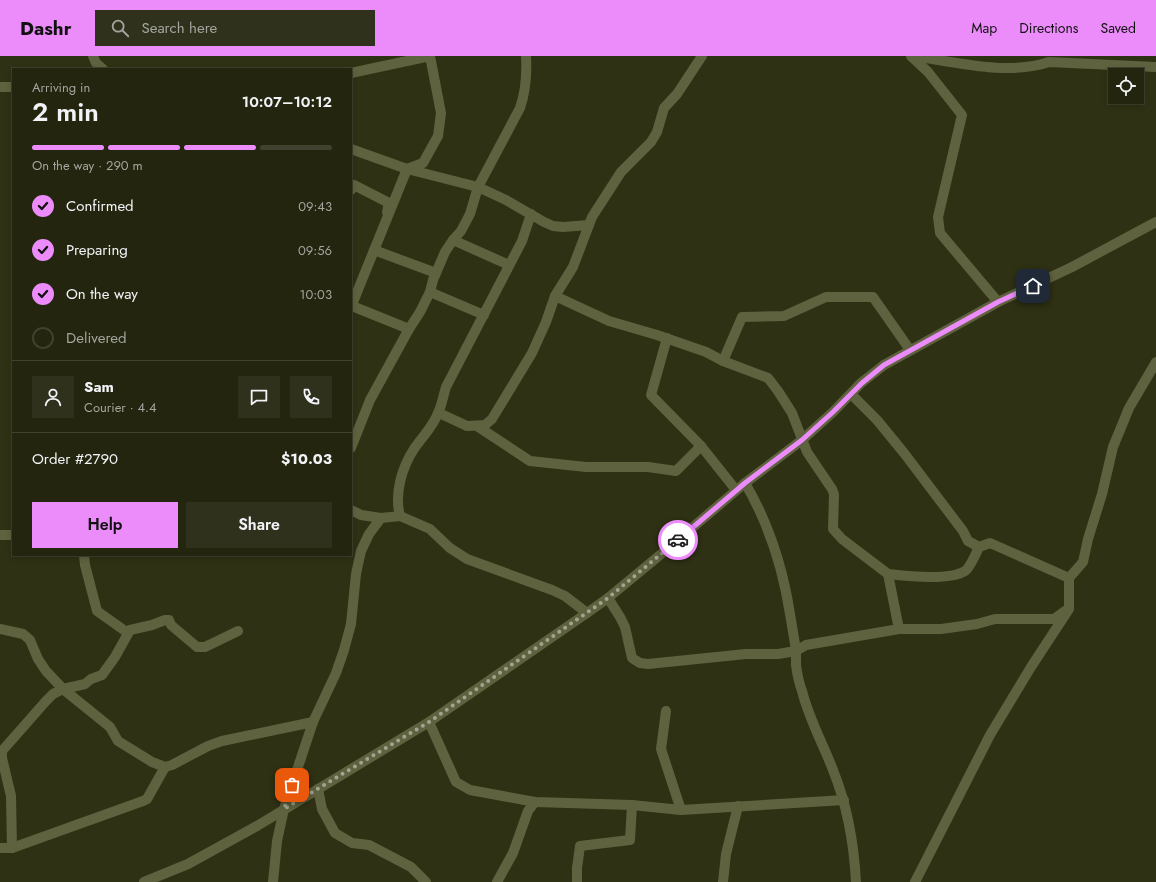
<!DOCTYPE html>
<meta charset="utf-8">
<style>
body{margin:0;font-family:Jost,sans-serif;background:#2f311d;color:#f1f3f6;height:100vh;display:flex;flex-direction:column;font-size:15px;white-space:nowrap}
*{box-sizing:border-box;margin:0}
p{font-size:13px;color:#a3a59e}
.icon{flex:none;width:22px;height:22px;fill:none;stroke:currentColor;stroke-width:2;stroke-linecap:round;stroke-linejoin:round}
.map{position:relative;flex:1;overflow:hidden}
.sheet{position:absolute;left:12px;top:12px;width:340px;height:488px;display:flex;flex-direction:column;background:#23250f;border-radius:0px;box-shadow:0 2px 6px #0003,0 0 0 1px #40422f}
.sheet>*{flex:none}
.controls{position:absolute;left:1108px;top:12px;display:grid;gap:8px}
.controls a{display:grid;place-items:center;width:36px;height:36px;border-radius:0px;background:#23250f;box-shadow:0 2px 6px #0003,0 0 0 1px #40422f;font-size:20px}
.pin{position:absolute;display:grid;place-items:center;width:34px;height:34px;color:#fff;margin:-17px;border-radius:8px;box-shadow:0 2px 6px #0006}
.courier{position:absolute;display:grid;place-items:center;width:40px;height:40px;margin:-20px;border:3px solid #ec8cfb;border-radius:50%;background:#fff;color:#222;box-shadow:0 1px 5px #0007}
.overview em{font-style:normal;font-weight:600}
.overview div{display:flex;flex-direction:column-reverse}
.overview{display:flex;align-items:center;justify-content:space-between;height:68px;padding:0 20px}
h1{font-size:26px;font-weight:600;line-height:30px}
.bar{display:grid;grid-template-columns:repeat(4,1fr);gap:6px 4px;align-content:center;height:48px;padding:0 20px}
.bar i{height:5px;border-radius:3px;background:#40422f}
.bar .current{background:#ec8cfb}
.bar p{grid-column:span 4}
.line{display:flex;align-items:center;gap:10px;padding:0 20px;border-top:1px solid #40422f}
.line div{flex:1}
.round{display:grid;place-items:center;flex:none;width:42px;height:42px;border-radius:0px;background:#2f311d}
ol{padding:0 20px;list-style:none}
li{display:flex;align-items:center;gap:12px;height:44px}
li p{margin-inline-start:auto}
li .icon{padding:4px;border-radius:50%;background:#ec8cfb;color:#111;stroke-width:4}
li:last-child{color:#a3a59e}
li i{width:22px;height:22px;border:2px solid #40422f;border-radius:50%}
.action{display:flex;gap:8px;margin-top:auto;padding:8px 20px}
.action a{flex:1;height:46px;border-radius:0px;background:#ec8cfb;color:#111;font-size:16px;font-weight:600;line-height:46px;text-align:center}
.action a+a{background:#2f311d;color:#f1f3f6}
header{display:flex;align-items:center;gap:24px;box-sizing:border-box;height:56px;padding:0 20px;background:#ec8cfb;color:#111}
header strong{font-size:19px}
nav{display:flex;gap:22px;margin-inline-start:auto;font-size:14px}
.search{width:280px;height:36px;background:#2f311d;display:flex;align-items:center;gap:10px;box-sizing:border-box;padding:0 14px;border-radius:0px;color:#a3a59e;font-size:15px}
.map>svg:first-child{display:block}
.lines{fill:none;stroke-linecap:round;stroke-linejoin:round}
.minor{stroke:#5f623e;stroke-width:10}
.tertiary{stroke:#5f623e;stroke-width:10}
.done{stroke:#a2a48f;stroke-width:4;stroke-dasharray:0 7.2}
.route{stroke:#ec8cfb;stroke-width:5}
</style>
<header>
<strong>Dashr</strong>
<div class="search"><svg class="icon" aria-label="search" viewBox="0 0 24 24"><circle cx="10" cy="10" r="6"/><path d="M15 15l6 6"/></svg>Search here</div>
<nav><a>Map</a><a>Directions</a><a>Saved</a></nav>
</header>
<div class="map">
<svg width="1156" height="826" viewBox="0 0 1156 826">
<rect width="100%" height="100%" fill="#2f3114"/>
<g class="lines">
<!-- minor -->
<g class="minor">
<path d="M93 0 96 7 103 13"/>
<path d="M911 0 928 16 962 59 938 161 940 177 998 246"/>
<path d="M913 0C956 6 1008 20 1049 6L1156 11"/>
<path d="M351 93 407 113 478 131 506 144 544 166 553 170 563 171 589 169"/>
<path d="M351 134 354 129 389 147 387 156"/>
<path d="M453 184 509 209"/>
<path d="M374 194 436 217"/>
<path d="M430 236 484 259"/>
<path d="M555 240 609 265 657 279 706 296 723 305 768 322 778 335 792 357 807 396 832 433 834 438 833 473 842 483 888 518 899 573"/>
<path d="M352 250 409 273"/>
<path d="M351 251 407 113 423 107 438 80 441 57 430 0"/>
<path d="M667 282 651 339 701 390"/>
<path d="M723 305 742 261 784 260 826 241H873L910 294"/>
<path d="M851 338 877 364 904 397 963 475 968 485 979 491 990 487 1069 522"/>
<path d="M439 357 467 370 485 369 492 363 532 297 546 266 555 240 573 211 592 161 621 116 651 86 657 76 664 52 677 38 702 0"/>
<path d="M477 370 530 405 586 411H648L676 415 701 390 736 434"/>
<path d="M351 392 370 344 409 273 420 256 430 236 433 224 445 196 453 184 461 175 470 158 478 131 520 52C526 35 527 18 526 0"/>
<path d="M745 427C768 466 783 513 790 558 792 570 794 582 796 594 796 599 796 604 796 609 797 617 799 627 802 635 809 663 823 688 833 714 847 749 854 788 856 826"/>
<path d="M351 454 361 459 381 462"/>
<path d="M400 460 430 473 450 492 467 503 552 534 565 540 587 557"/>
<path d="M0 479H13"/>
<path d="M84 499 85 509 97 555 128 577"/>
<path d="M888 518C907 520 949 525 965 515 970 512 976 497 979 491"/>
<path d="M608 542 620 561 625 571 632 602 640 607 648 608 746 598H778L796 595 806 589 899 573H941L977 568 995 563H1054L1065 555"/>
<path d="M0 573 23 578 30 584 38 603 46 615 63 633 110 671 118 685 152 706 165 711 172 709 208 690 222 685 313 666"/>
<path d="M666 655 661 693 681 754"/>
<path d="M429 666 456 726 470 734 535 746 632 749 681 754 844 744"/>
<path d="M318 733 322 753 335 777 352 787 369 789 411 811 426 826"/>
<path d="M0 792H12L143 745 147 743 165 711"/>
<path d="M12 792 11 740 2 702V695L46 645 53 638 63 633 85 628 91 623 102 619 115 601 130 574 152 569 165 564H169L171 569 197 591H205L238 575"/>
<path d="M144 826 188 808 257 770 429 666 587 557 608 542 666 494 745 427 802 384 833 356 861 327 884 309 998 246 1072 211 1156 166"/>
<path d="M273 826 277 785 284 753 313 666 336 617 344 594 351 568 356 518 361 495 369 478 381 462 400 460C394 438 402 411 414 393 422 381 433 371 438 357 442 349 443 340 446 331L522 185 531 158"/>
<path d="M497 826 513 797 528 755 535 746"/>
<path d="M577 826V812L580 790 630 784 632 749"/>
<path d="M723 826 726 798 738 750"/>
<path d="M915 826 990 679 1031 611 1069 553V522L1083 506 1088 483 1102 438 1113 391 1129 352 1156 306"/>
</g>
<!-- tertiary -->
<g class="tertiary">
<path d="M351 17 430 0"/>
<path d="M0 31H13"/>
</g>
</g>
<g class="lines">
<!-- done -->
<path class="done" d="M292 729 284 753 429 666 608 542 678 484"/>
<!-- route -->
<path class="route" d="M678 484 745 427 802 384 833 356 862 327 884 309 998 246 1033 230"/>
</g>
</svg>
<div class="controls">
<a><svg class="icon" aria-label="locate" viewBox="0 0 24 24"><circle cx="12" cy="12" r="6"/><path d="M12 2v4M12 18v4M2 12h4M18 12h4"/></svg></a>
</div>
<div class="pin" style="left:292px;top:729px;background:#ea580c"><svg class="icon" aria-label="bag" viewBox="0 0 24 24"><path d="M5 8h14l-1 12H6zM9 8a3 3 0 0 1 6 0"/></svg></div>
<div class="pin" style="left:1033px;top:230px;background:#1f2937"><svg class="icon" aria-label="home" viewBox="0 0 24 24"><path d="M3 11l9-7 9 7M6 9v11h12V9"/></svg></div>
<div class="courier" style="left:678px;top:484px"><svg class="icon" aria-label="car" viewBox="0 0 24 24"><path d="M5 17H2v-5l4-1 3-4h7l3 4 3 1v5h-3M9 17h6M6 11h13"/><circle cx="7" cy="17" r="2"/><circle cx="17" cy="17" r="2"/></svg></div>
<section class="sheet">
<div class="overview"><div><h1>2 min</h1><p>Arriving in</p></div><em>10:07–10:12</em></div>
<div class="bar"><i class="current"></i><i class="current"></i><i class="current"></i><i></i><p>On the way · 290 m</p></div>
<ol>
<li><svg class="icon" aria-label="check" viewBox="0 0 24 24"><path d="M5 12l5 5 9-10"/></svg>Confirmed<p>09:43</p></li>
<li><svg class="icon" aria-label="check" viewBox="0 0 24 24"><path d="M5 12l5 5 9-10"/></svg>Preparing<p>09:56</p></li>
<li><svg class="icon" aria-label="check" viewBox="0 0 24 24"><path d="M5 12l5 5 9-10"/></svg>On the way<p>10:03</p></li>
<li><i></i>Delivered</li>
</ol>
<div class="line" style="height:72px"><a class="round"><svg class="icon" aria-label="person" viewBox="0 0 24 24"><circle cx="12" cy="8" r="4"/><path d="M4 21q1-7 8-7t8 7"/></svg></a><div><b>Sam</b><p>Courier · 4.4</p></div><a class="round"><svg class="icon" aria-label="chat" viewBox="0 0 24 24"><path d="M4 5h16v11H9l-5 4z"/></svg></a><a class="round"><svg class="icon" aria-label="phone" viewBox="0 0 24 24"><path d="M5 4h4l2 5-3 2q2 4 5 5l2-3 5 2v4C11 20 4 13 5 4z"/></svg></a></div>
<div class="line" style="height:52px"><div>Order #2790</div><b>$10.03</b></div>
<div class="action"><a>Help</a><a>Share</a></div>
</section>
</div>
